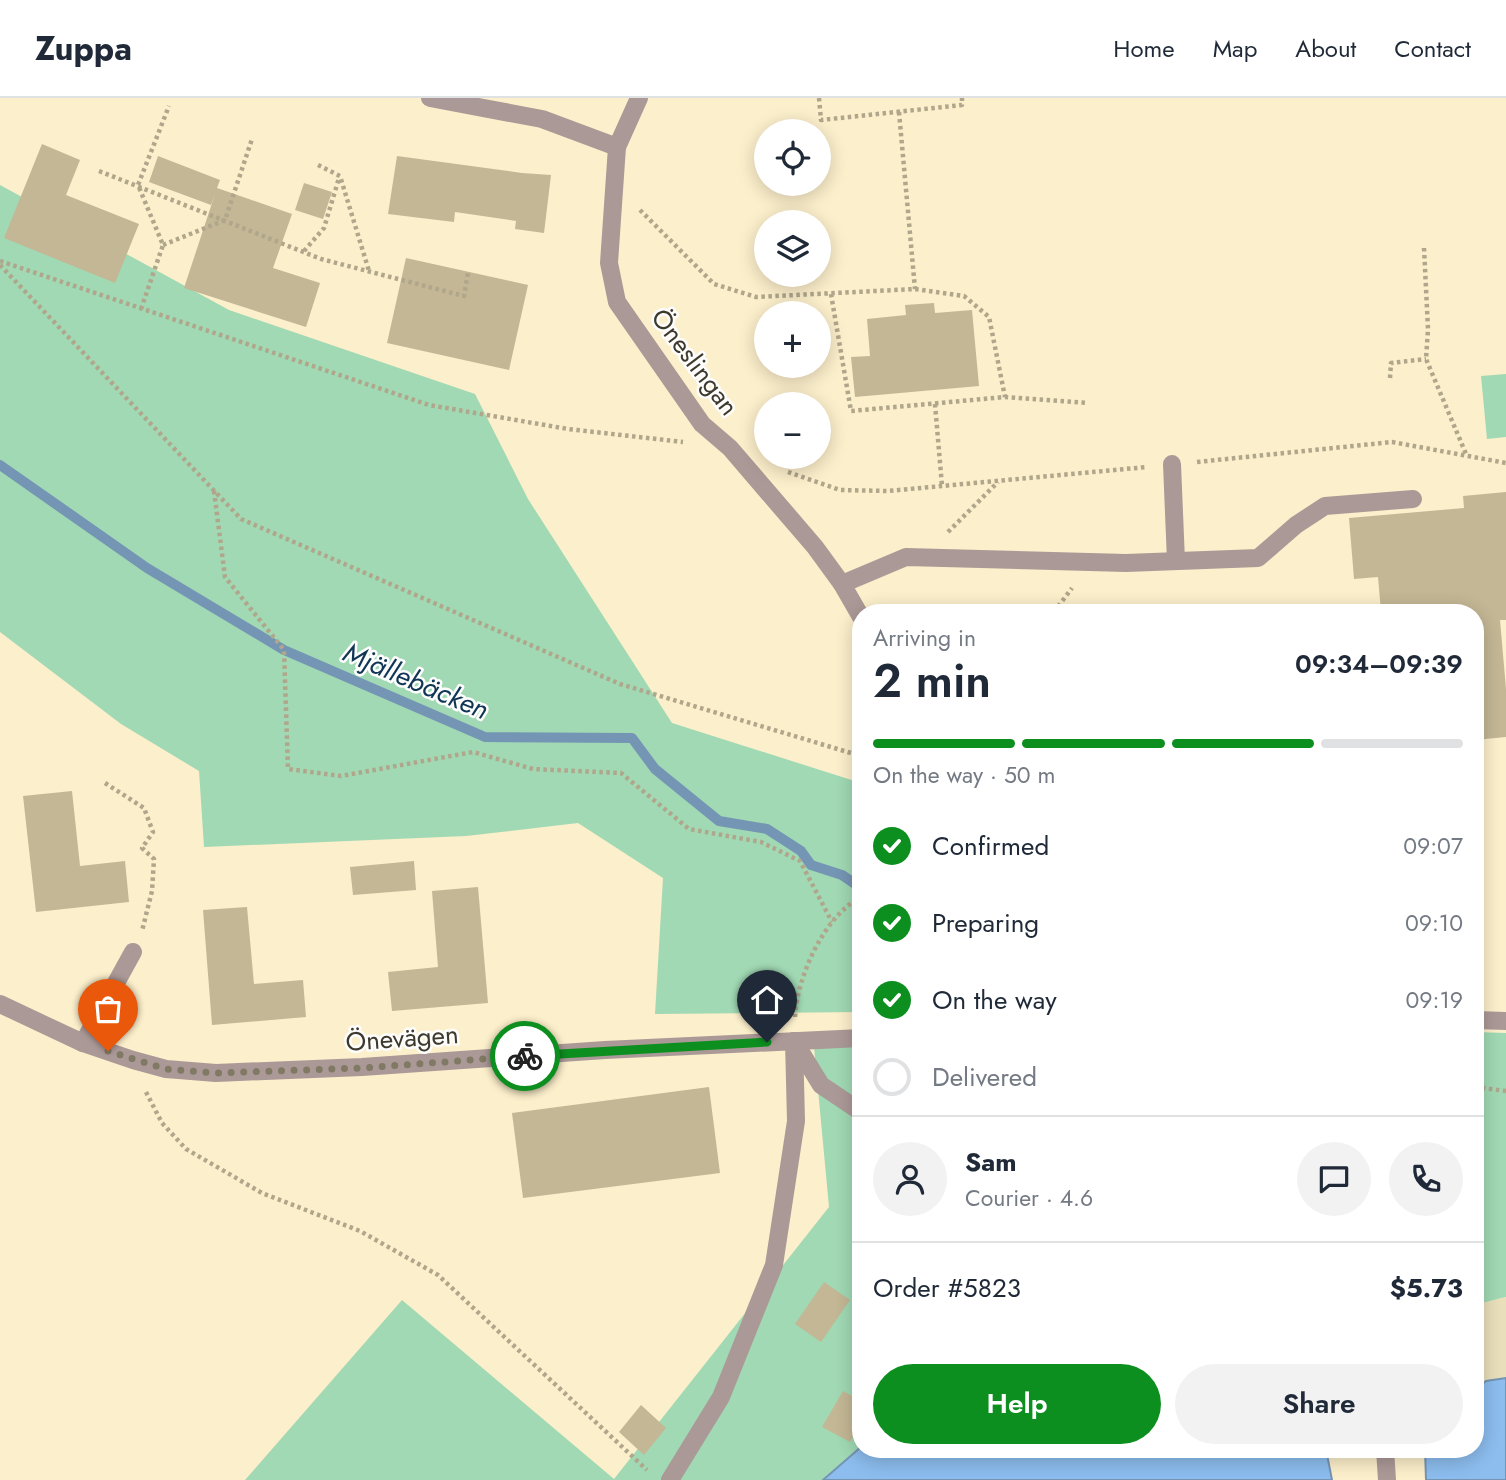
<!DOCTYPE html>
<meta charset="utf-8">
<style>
body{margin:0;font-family:Jost,sans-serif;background:#f2f2f3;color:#1f2937;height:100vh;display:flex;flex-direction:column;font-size:26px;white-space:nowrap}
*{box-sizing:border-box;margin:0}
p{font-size:23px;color:#747a83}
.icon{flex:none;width:38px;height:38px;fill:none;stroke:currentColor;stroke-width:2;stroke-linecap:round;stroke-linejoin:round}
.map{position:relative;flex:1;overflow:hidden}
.sheet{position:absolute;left:852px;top:506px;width:632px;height:854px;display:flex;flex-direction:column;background:#fff;border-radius:28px;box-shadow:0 4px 18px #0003}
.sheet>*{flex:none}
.controls{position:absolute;left:754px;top:21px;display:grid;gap:14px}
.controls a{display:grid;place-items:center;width:77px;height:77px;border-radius:50%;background:#fff;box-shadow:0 4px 18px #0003;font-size:35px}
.pin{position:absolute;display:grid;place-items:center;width:60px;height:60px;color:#fff;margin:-72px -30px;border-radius:50% 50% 50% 0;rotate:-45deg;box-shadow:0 0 7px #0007}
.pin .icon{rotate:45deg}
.courier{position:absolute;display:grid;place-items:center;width:70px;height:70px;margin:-35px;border:5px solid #0c8f1f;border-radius:50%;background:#fff;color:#222;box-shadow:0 2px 9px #0007}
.head em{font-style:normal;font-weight:600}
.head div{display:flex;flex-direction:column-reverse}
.head{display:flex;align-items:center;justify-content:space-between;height:119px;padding:0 21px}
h1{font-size:46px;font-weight:600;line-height:52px}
.bar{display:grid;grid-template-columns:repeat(4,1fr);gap:10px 7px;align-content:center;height:84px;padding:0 21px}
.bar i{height:9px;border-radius:5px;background:#e0e1e3}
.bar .current{background:#0c8f1f}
.bar p{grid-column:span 4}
.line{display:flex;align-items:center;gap:18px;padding:0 21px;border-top:2px solid #e0e1e3}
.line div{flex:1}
.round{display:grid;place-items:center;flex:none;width:74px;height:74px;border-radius:37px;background:#f2f2f3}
ol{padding:0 21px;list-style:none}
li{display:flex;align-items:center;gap:21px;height:77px}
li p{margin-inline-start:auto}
li .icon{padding:7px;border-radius:50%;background:#0c8f1f;color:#fff;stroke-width:4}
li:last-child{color:#747a83}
li i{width:38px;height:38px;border:4px solid #e0e1e3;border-radius:50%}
.primary-button{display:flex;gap:14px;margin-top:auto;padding:14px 21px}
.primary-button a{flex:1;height:80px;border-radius:42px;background:#0c8f1f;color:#fff;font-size:28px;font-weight:600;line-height:80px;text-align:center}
.primary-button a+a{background:#f2f2f3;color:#1f2937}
header{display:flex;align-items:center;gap:42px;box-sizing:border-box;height:98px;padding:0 35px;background:#fff;border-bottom:2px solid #e0e1e3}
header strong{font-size:33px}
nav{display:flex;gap:38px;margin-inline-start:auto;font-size:24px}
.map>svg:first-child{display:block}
.green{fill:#a1d9b4}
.sand{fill:#e9dfbb}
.water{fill:#8cbdee;stroke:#7595b4;stroke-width:2}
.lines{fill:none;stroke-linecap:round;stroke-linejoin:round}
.stream{stroke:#7595b4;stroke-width:10}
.building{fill:#c3b795}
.path{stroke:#b0a68b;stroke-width:4.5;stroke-dasharray:3.5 3.5;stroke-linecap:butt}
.minor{stroke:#ab9997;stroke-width:18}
.done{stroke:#807963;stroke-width:7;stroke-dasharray:0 12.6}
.route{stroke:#0c8f1f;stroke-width:9}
.labels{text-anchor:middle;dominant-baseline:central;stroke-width:5;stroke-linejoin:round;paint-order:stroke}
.street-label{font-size:26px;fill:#3e392b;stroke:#fdfdfd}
.water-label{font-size:28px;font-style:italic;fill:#113555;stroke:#fdfdfd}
</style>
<header>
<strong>Zuppa</strong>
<nav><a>Home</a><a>Map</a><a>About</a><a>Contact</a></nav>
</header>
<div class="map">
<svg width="1506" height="1382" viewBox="0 0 1506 1382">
<rect width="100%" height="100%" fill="#fcefcb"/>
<!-- green -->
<g class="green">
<path d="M0 87 229 212 475 296 528 401 672 625 861 685V914L655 916 663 780 578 725 466 738 204 749 199 673 121 626 0 534Z"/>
<path d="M1506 276V339L1487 341 1481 278Z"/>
<path d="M1475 934 1506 935V1199L1475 1207Z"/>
<path d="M861 947V1349L823 1382H245L402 1202 614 1381 829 1109 814 949Z"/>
</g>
<!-- sand -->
<path class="sand" d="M1506 1199V1280L1486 1283 1475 1292V1207Z"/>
<!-- water -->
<g class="water">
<path d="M1506 1280V1382H1426L1425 1351H1475V1292L1486 1283Z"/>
<path d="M861 1349V1351H1326L1332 1382H823Z"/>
</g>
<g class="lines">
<!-- stream -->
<path class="stream" d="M0 367 147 470 284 552 485 639 632 640 655 671 719 723 767 731 801 753 811 767 842 777 861 790"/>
</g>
<!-- building -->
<g class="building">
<path d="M42 46 80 62 66 97 139 126 115 185 4 140Z"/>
<path d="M158 58 220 82 217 90 292 116 273 170 320 185 306 229 184 190 215 96 211 107 149 84Z"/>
<path d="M397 58 522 75 551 77 544 135 515 131 516 123 455 114 454 124 388 116Z"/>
<path d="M304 85 332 94 323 121 295 112Z"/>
<path d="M406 160 528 187 509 272 387 245Z"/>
<path d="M934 205 935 215 972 212 979 288 855 299 851 259 870 258 867 221 906 217 905 207Z"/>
<path d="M1506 394V522H1500L1506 591V639L1475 642V514H1381L1378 479 1354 481 1349 420 1464 410 1463 398Z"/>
<path d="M72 693 80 768 125 763 129 804 36 814 23 698Z"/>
<path d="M414 763 416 792 353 797 350 769Z"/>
<path d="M478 789 488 905 392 913 388 874 438 869 432 793Z"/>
<path d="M247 809 254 886 303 882 306 919 212 927 203 812Z"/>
<path d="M709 989 720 1075 523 1100 512 1015Z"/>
<path d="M824 1184 850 1202 821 1244 795 1226Z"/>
<path d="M843 1293 861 1303V1326L850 1344 822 1329Z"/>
<path d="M641 1307 666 1330 644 1357 619 1334Z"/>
</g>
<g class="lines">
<!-- path -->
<g class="path">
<path d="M819 0 821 22 962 7V0"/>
<path d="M899 14 915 191"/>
<path d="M318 67 340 78 369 173"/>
<path d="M99 73 321 161 464 198 468 175"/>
<path d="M640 112 714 186 756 199 915 191 964 198 989 219 1005 299"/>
<path d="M163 147 225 122 252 41"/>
<path d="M1424 150 1428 231 1426 261 1466 356"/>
<path d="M304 153 324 130 339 80"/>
<path d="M0 163 429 307 568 331 683 344"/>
<path d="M0 167 241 421 620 586 861 658"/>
<path d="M831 196 851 313 1005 299 1088 305"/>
<path d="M141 211 163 147 138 87 169 8"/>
<path d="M1390 280 1391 265 1426 261"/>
<path d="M935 306 942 388"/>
<path d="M1197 364 1392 344 1506 365"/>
<path d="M788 374 840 392 888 393 1147 369"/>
<path d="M214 393 225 479 284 552 288 671 341 678 473 654 533 671 621 675 689 731 761 744 800 763 832 824"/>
<path d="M948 434 998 384"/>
<path d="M1054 514 1072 490"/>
<path d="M105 685 144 710 153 734 142 750 154 761 152 793 142 833"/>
<path d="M795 919C797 879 824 818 861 799"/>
<path d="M1475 989 1506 993"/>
<path d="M146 994 162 1025 186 1051 262 1095 360 1133 438 1177 647 1372"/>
</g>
<!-- minor -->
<g class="minor">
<path d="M430 0 542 21 617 49"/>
<path d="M639 0 617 49 609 165 617 204 702 326 730 350 815 449 842 486 861 519"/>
<path d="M1172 366 1176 463"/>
<path d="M842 486 906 459 1126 465 1258 460 1296 427 1325 408 1413 401"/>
<path d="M0 906 83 945 133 962 166 971 216 975 362 969 605 952 861 940"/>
<path d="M1475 922 1506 923"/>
<path d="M794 943 821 987 861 1014"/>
<path d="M83 945 133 854"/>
<path d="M1385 1351 1387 1382"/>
<path d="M670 1382 721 1299 774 1167 796 1023 794 943"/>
</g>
</g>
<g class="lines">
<!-- done -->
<path class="done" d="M108 953 166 971 216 975 362 970 525 958"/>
<!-- route -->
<path class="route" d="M525 958 767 944"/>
</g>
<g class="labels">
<!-- street labels -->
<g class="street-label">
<text transform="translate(695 264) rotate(53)">Öneslingan</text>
<text transform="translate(402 940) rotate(-4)">Önevägen</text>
</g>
<!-- water labels -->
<g class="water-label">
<text transform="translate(416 583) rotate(23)">Mjällebäcken</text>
</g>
</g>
</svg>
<div class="controls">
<a><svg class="icon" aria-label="locate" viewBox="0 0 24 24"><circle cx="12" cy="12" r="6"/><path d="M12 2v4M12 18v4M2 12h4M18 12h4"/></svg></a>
<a><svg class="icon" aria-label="layers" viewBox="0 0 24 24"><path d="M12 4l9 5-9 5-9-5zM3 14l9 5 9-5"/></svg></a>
<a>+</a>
<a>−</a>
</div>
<div class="pin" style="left:108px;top:953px;background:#ea580c"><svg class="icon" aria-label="bag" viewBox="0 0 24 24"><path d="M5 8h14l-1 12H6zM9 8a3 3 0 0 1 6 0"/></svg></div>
<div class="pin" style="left:767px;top:944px;background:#1f2937"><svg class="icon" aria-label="home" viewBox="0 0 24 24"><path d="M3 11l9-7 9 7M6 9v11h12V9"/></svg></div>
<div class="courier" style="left:525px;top:958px"><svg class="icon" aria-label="bike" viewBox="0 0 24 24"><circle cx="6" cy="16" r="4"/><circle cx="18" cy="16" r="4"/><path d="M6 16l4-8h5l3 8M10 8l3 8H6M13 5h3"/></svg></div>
<section class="sheet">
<div class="head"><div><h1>2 min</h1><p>Arriving in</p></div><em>09:34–09:39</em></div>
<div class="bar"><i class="current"></i><i class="current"></i><i class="current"></i><i></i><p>On the way · 50 m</p></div>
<ol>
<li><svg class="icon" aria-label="check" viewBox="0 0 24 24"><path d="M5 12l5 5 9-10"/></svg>Confirmed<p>09:07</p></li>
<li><svg class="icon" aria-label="check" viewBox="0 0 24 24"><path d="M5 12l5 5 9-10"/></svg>Preparing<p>09:10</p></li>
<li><svg class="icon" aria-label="check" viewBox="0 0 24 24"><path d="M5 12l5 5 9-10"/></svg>On the way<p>09:19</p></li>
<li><i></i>Delivered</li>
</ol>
<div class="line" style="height:126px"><a class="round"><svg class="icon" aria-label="person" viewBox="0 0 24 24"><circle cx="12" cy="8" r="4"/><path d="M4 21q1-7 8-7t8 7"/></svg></a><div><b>Sam</b><p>Courier · 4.6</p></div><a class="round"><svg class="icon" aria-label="chat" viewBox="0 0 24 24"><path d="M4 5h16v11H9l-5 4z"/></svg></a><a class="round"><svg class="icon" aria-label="phone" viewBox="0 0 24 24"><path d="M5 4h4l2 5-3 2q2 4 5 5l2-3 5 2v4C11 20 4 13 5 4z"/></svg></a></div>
<div class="line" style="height:91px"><div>Order #5823</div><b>$5.73</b></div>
<div class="primary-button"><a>Help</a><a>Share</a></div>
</section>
</div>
